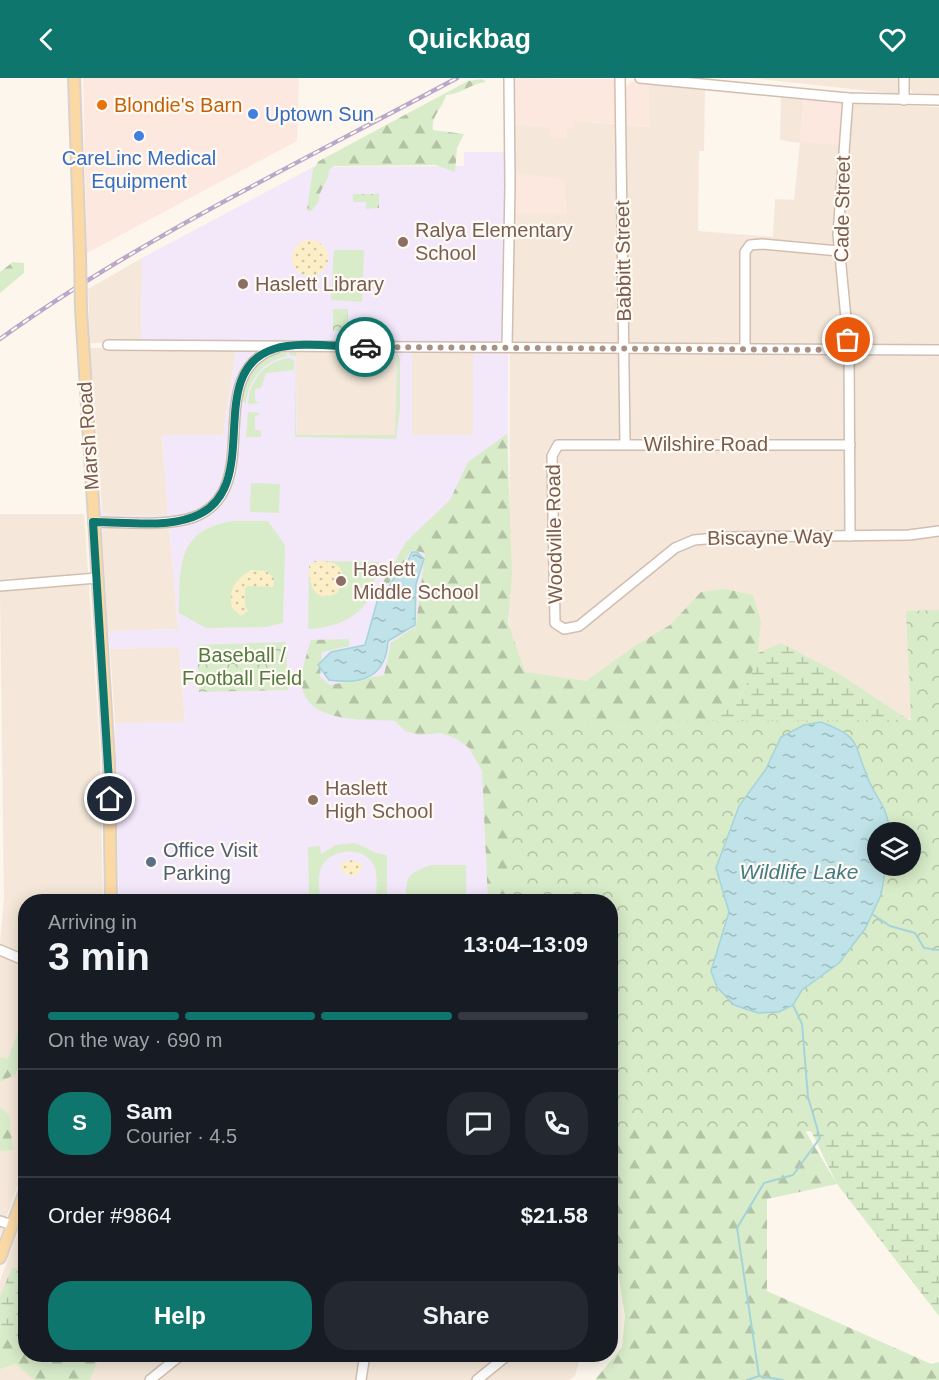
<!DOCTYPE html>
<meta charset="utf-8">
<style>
body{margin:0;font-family:Arial,sans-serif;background:#242831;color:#f1f3f6;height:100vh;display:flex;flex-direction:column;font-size:22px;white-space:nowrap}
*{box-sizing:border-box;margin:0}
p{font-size:20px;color:#9ea1a6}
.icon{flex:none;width:33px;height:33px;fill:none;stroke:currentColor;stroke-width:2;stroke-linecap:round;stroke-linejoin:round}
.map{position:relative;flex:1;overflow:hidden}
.details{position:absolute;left:18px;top:816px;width:600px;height:468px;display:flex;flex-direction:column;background:#171b24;border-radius:24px;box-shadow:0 3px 15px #0003}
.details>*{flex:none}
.buttons{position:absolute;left:867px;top:744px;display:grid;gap:12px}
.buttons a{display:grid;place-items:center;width:54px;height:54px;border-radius:50%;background:#171b24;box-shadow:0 3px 15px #0003;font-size:30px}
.pin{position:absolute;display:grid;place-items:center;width:51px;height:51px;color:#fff;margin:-26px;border:3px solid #fff;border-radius:50%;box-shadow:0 2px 6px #0007}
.courier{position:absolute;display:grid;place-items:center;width:60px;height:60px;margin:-30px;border:4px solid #0f766e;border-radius:50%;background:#fff;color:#222;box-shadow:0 2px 8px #0007}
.head em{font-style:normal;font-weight:800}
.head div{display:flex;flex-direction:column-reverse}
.head{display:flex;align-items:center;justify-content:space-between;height:102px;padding:0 30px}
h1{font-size:39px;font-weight:800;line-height:45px}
.bar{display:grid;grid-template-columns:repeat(4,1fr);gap:9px 6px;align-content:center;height:72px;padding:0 30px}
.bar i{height:8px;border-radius:4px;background:#363941}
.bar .current{background:#0f766e}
.bar p{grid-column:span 4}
.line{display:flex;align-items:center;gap:15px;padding:0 30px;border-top:2px solid #363941}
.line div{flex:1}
.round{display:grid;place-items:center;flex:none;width:63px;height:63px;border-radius:24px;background:#242831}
.action{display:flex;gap:12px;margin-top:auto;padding:12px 30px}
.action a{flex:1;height:69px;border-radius:24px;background:#0f766e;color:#fff;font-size:24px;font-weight:800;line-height:69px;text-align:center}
.action a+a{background:#242831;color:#f1f3f6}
header{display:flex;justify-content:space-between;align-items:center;height:78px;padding:0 30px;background:#0f766e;color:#fff;font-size:27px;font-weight:800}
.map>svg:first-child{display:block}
.residential{fill:#f5e8da}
.commercial{fill:#fde8e0}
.education{fill:#f3e8fa}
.green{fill:#d8ecc9}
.forest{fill:url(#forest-firs)}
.wetland{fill:url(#wetland-marsh);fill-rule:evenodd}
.sand{fill:url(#sand-dots)}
.park{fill:url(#park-crowns);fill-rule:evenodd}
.water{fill:url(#water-ripples);stroke:#a5d3da;stroke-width:1.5}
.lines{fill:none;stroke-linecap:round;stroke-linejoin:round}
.stream{stroke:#a5d3da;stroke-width:2}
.minor-casing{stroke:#d1beb0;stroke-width:12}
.major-casing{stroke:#dad1cd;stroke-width:14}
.minor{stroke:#fff;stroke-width:9}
.major{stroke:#fbd9a5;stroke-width:10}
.rail-casing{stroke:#b9a8c9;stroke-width:4.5}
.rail{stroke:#fffaf3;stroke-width:2;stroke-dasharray:7;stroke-linecap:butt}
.major-bridge-casing{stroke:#dad1cd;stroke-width:14;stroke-linecap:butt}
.major-bridge{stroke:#fbd9a5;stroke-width:10}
.done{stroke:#a89285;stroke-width:6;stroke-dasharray:0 10.8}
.route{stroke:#0f766e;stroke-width:8}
.food-dot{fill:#e8710a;stroke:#fffaf3;stroke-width:2}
.shop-dot{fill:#3f7fe0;stroke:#fffaf3;stroke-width:2}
.education-dot{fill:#8d6e63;stroke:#fffaf3;stroke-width:2}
.service-dot{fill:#5c6f8a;stroke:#fffaf3;stroke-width:2}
.labels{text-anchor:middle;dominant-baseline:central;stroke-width:4.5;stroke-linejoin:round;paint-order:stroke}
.food-label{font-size:20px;fill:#c56008;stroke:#fffaf3;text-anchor:start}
.shop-label{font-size:20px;fill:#366cbe;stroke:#fffaf3;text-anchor:start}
.street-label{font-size:20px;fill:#7a5c4d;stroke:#fffaf3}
.education-label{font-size:20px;fill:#785e54;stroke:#fffaf3;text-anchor:start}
.park-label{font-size:20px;fill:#537a41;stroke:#fffaf3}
.service-label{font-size:20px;fill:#4e5e75;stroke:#fffaf3;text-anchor:start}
.water-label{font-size:21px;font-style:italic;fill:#437c86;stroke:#fffaf3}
</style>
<header><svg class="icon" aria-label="back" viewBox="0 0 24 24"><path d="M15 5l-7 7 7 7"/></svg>Quickbag<svg class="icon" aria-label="heart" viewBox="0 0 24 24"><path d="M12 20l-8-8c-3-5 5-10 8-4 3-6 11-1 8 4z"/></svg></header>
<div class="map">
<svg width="939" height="1302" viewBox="0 0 939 1302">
<defs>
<pattern id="forest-firs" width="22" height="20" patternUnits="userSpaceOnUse" patternTransform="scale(1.5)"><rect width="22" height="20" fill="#d8ecc9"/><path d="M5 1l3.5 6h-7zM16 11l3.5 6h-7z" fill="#b4c2a5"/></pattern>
<pattern id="wetland-marsh" width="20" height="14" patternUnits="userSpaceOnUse" patternTransform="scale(1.5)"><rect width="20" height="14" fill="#d8ecc9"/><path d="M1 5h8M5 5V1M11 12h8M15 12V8" fill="none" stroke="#b4c2a5"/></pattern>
<pattern id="sand-dots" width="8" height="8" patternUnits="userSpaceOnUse" patternTransform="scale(1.5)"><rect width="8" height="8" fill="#fcefc7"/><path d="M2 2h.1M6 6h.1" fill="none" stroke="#d1c5a4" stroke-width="1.8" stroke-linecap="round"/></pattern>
<pattern id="park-crowns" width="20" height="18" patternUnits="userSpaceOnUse" patternTransform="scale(1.5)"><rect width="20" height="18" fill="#d8ecc9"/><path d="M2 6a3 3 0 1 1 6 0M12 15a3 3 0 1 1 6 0" fill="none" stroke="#b4c2a5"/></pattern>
<pattern id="water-ripples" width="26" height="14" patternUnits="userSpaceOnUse" patternTransform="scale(1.5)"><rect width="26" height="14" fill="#bfe3e8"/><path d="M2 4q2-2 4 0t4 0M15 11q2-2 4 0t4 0" fill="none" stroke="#a0bbbe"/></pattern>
</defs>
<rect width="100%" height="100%" fill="#fdf6ec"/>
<!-- residential -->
<g class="residential">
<path d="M750 0H900V10L898 16Z"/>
<path d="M908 0H939V16L913 15 909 10Z"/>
<path d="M649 6 705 11 704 73H699L698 153 773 159 775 121 794 122 800 65 780 62 781 19 804 20 800 64 855 26 939 29V641L509 644 510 136H566L565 119 513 95 512 46 549 49 566 61 567 50 574 43 649 49Z"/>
<path d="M142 180 141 264 90 265 88 211Z"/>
<path d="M90 270 236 271 223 357 162 358 168 437H109L102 433Z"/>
<path d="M296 272 396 273V357H296Z"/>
<path d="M412 273 473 274V357H412Z"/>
<path d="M0 436H84L100 670 103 823 26 824 25 878 0 867 4 819 0 514 12 510V500L0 502Z"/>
<path d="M109 448H169L178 551 108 553 102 454Z"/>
<path d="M179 569 185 645H115L110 571Z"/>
<path d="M0 878 26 889 25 1087 0 1157Z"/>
<path d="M25 1134 26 1276 581 1277 575 1298 569 1302H0V1203Z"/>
</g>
<!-- commercial -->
<g class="commercial">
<path d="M83 0H299L297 63 87 175Z"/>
<path d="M512 0 613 1 616 3 618 46 574 43V50H567V61L549 59V49L512 46Z"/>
<path d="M632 3 649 6V49L624 47 625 9Z"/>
<path d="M804 20 843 25 840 67 800 64Z"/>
<path d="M513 95 564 101 566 136H510Z"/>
</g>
<!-- education -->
<g class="education">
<path d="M464 74H507V108L504 124 503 259 499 265 141 264 142 180 313 89 464 88Z"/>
<path d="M236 271 296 272 297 357H395L396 273H412V357H473V274H508L509 823H119L115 645 185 644 179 569 110 571 108 553 178 551 169 448H109L102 454 101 431 107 437H168L162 357H223Z"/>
</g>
<!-- green -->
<g class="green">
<path d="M334 172H364L362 224 331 222Z"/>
<path d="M296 272V357H395L397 274 400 281V331L396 361 295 359 296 278 289 277V273Z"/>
<path d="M287 273V278C263 283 248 302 246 326L242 321C247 295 260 278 287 273Z"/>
<path d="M289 280 294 282V292L266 295 261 310 255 311V323L261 325 248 326C249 303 265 283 289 280Z"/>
<path d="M248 334 261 335 255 338V352L261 353V359H246Z"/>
<path d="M251 405 280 406 279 435 250 434Z"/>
<path d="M234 443H268L285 467 283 545 266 549 206 550 179 535C180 487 177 451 234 443Z"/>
<path d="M315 483 379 484C376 493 375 503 372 512 364 539 335 550 308 551L309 488Z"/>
<path d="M354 765C367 768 374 777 387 777V823H376C376 814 378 800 375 790 367 767 330 769 321 790 317 799 320 814 320 823H309L308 769 320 768 321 776 336 767Z"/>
<path d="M431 787H466V823H406C406 797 407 796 431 787Z"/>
</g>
<!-- forest -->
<g class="forest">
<path d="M482 1 486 4C469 6 462 16 446 17 443 30 431 37 433 52L464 56 457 70 455 94 436 87 334 88 329 92C329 105 318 111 319 124L310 134 307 132 313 91 319 83 468 3Z"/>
<path d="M13 184 24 185V195L0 215V194Z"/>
<path d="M507 356 512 497 508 545 525 594 586 603 635 568 670 547 701 514 725 511 753 517 761 544 758 575 750 602 729 634 707 646 801 1046 837 1106 767 1121V1213L931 1286 939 1284V1302H595L622 1269 625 1238 610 1145V824L488 823 482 693 469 670 455 660 440 655 420 657 405 653 395 643C367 641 307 646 302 608 300 593 307 576 311 562L349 561V568L322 574 320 599 330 607 384 597 391 565 416 548 425 475 412 472 389 505 382 506 406 464 450 422 468 384Z"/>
<path d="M25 935V967L16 996 0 1004V979L8 981Z"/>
<path d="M0 1029 9 1037 13 1072 0 1073Z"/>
<path d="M0 1230 25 1248 26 1276 100 1277 90 1302H34L16 1286 0 1291Z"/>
</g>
<!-- wetland -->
<g class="wetland">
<path d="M781 565 836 594 939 662V1238L837 1106 767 963 626 851 707 646C739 628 748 610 758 575ZM878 754H910V788H878Z"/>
<path d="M12 1190 25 1191V1265L0 1251V1218Z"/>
</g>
<!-- sand -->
<g class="sand">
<circle cx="310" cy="180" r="18"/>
<path d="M315 483C330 483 341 483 344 502L337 515C313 526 309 506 309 488Z"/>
<path d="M251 492 267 493 274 501V507L272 509 248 508 245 510V528L248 533 241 538 232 530C228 510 235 502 251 492Z"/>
<path d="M352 782 363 787 357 798 346 797 339 786Z"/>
</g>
<!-- park -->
<g class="park">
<path d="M353 116H379V130L366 131V124H353Z"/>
<path d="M333 231H348V245H361V253H333Z"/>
<path d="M939 532V1055L611 1051 610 824 509 823V644L911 642 906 533ZM878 754H910V788H878Z"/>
<path d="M286 564 288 612 199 614 197 567Z"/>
</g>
<!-- water -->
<g class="water">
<path d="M412 474H417L424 481 416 506 415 547 388 563C386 599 362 607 329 602L318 587 331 574 365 567 380 513 387 512 395 498 401 497Z"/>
<path d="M821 644C861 659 853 664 867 698 876 722 888 727 889 754H878V788H886L881 817 865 851 839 885 802 912 793 927 779 934 758 935 734 927 717 909 711 893 729 834 716 790 739 728 766 691 781 659 804 647Z"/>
</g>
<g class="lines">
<!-- stream -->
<g class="stream">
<path d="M872 836 890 848 915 855 924 870 939 872"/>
<path d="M747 1302 759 1298"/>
<path d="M783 1302 759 1298 737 1150 764 1105 793 1097 820 1060 808 1019 802 946 793 927"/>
</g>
<!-- minor casing -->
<g class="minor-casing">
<g id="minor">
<path d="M620 0 625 365"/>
<path d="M640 0 848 20 939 22"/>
<path d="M904 0V22"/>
<path d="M848 20 838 156 849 272 850 458"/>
<path d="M108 267 939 272"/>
<path d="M507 269 510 107 509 0"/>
<path d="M745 271V174L750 167 762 166 839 173"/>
<path d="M850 367H558L552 378 555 545 564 551 579 548 675 470 694 462 729 459 909 457 939 453"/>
<path d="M93 444C122 444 167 449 194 439 268 411 199 294 277 270"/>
<path d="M0 508 97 500"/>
<path d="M0 872 26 883"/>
<path d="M0 1143 12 1147"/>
<path d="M150 1302 182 1276"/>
<path d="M361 1302 365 1276"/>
<path d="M477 1302 509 1276"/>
</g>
</g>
<!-- major casing -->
<g class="major-casing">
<g id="major">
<path d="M74 0 80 174"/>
<path d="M81 231 109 682 111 824"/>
<path d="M0 1180 26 1110"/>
</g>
</g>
<!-- minor -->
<use href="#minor" class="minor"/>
<!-- major -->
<use href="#major" class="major"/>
<!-- rail casing -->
<g class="rail-casing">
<path id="rail" d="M0 261C140 160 305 82 457 0"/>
</g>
<!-- rail -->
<use href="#rail" class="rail"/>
<!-- major-bridge casing -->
<g class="major-bridge-casing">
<path id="major-bridge" d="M80 174 81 231"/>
</g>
<!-- major-bridge -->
<use href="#major-bridge" class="major-bridge"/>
</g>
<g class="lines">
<!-- done -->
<path class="done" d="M365 269 849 272 848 262"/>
<!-- route -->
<path class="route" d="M110 721 93 444C124 444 164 450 193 439 267 412 201 294 274 271 298 263 339 269 365 269"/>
</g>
<!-- markers -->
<circle class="food-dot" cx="102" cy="27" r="6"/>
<g class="shop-dot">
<circle cx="253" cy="36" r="6"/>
<circle cx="139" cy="58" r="6"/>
</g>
<g class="education-dot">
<circle cx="403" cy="164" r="6"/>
<circle cx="243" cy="206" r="6"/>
<circle cx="341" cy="503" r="6"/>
<circle cx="313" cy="722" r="6"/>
</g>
<circle class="service-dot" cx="151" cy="784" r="6"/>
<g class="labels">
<!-- food labels -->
<g class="food-label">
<text x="114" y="27">Blondie's Barn</text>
</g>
<!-- shop labels -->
<g class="shop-label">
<text x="265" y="36">Uptown Sun</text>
<text x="139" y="80" text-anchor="middle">CareLinc Medical<tspan x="139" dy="23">Equipment</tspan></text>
</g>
<!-- street labels -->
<g class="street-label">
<text transform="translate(842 131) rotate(-89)">Cade Street</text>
<text transform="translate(623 183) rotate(-91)">Babbitt Street</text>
<text transform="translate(88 358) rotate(-94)">Marsh Road</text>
<text x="706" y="366">Wilshire Road</text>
<text transform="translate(554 456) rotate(-91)">Woodville Road</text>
<text transform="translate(770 459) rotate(-1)">Biscayne Way</text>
</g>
<!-- education labels -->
<g class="education-label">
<text x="415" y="152">Ralya Elementary<tspan x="415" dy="23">School</tspan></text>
<text x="255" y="206">Haslett Library</text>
<text x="353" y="491">Haslett<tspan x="353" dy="23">Middle School</tspan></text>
<text x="325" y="710">Haslett<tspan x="325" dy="23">High School</tspan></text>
</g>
<!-- park labels -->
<g class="park-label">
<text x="242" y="577">Baseball /<tspan x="242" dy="23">Football Field</tspan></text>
</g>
<!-- service labels -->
<g class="service-label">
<text x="163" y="772">Office Visit<tspan x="163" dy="23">Parking</tspan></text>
</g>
<!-- water labels -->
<g class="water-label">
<text x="799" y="793">Wildlife Lake</text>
</g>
</g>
</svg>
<div class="buttons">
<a><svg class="icon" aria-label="layers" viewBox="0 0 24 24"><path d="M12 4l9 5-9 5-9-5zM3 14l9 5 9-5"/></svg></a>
</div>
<div class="pin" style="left:848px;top:262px;background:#ea580c"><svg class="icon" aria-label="bag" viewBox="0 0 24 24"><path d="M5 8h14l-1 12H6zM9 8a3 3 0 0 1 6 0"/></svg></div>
<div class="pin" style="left:110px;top:721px;background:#1f2937"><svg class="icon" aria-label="home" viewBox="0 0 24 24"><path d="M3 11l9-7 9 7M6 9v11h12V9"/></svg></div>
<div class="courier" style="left:365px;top:269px"><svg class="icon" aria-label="car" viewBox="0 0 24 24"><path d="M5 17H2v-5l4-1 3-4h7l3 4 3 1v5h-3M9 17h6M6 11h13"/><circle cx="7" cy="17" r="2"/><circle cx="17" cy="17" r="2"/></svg></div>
<section class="details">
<div class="head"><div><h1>3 min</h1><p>Arriving in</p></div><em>13:04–13:09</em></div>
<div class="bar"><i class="current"></i><i class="current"></i><i class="current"></i><i></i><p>On the way · 690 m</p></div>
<div class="line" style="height:108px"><b class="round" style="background:#0f766e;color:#fff">S</b><div><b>Sam</b><p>Courier · 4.5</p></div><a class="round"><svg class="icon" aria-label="chat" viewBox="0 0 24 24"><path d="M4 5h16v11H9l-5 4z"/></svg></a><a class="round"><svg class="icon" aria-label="phone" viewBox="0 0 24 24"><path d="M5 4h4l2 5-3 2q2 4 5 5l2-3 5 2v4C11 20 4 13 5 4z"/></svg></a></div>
<div class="line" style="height:78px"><div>Order #9864</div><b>$21.58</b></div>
<div class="action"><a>Help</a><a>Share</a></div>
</section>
</div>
